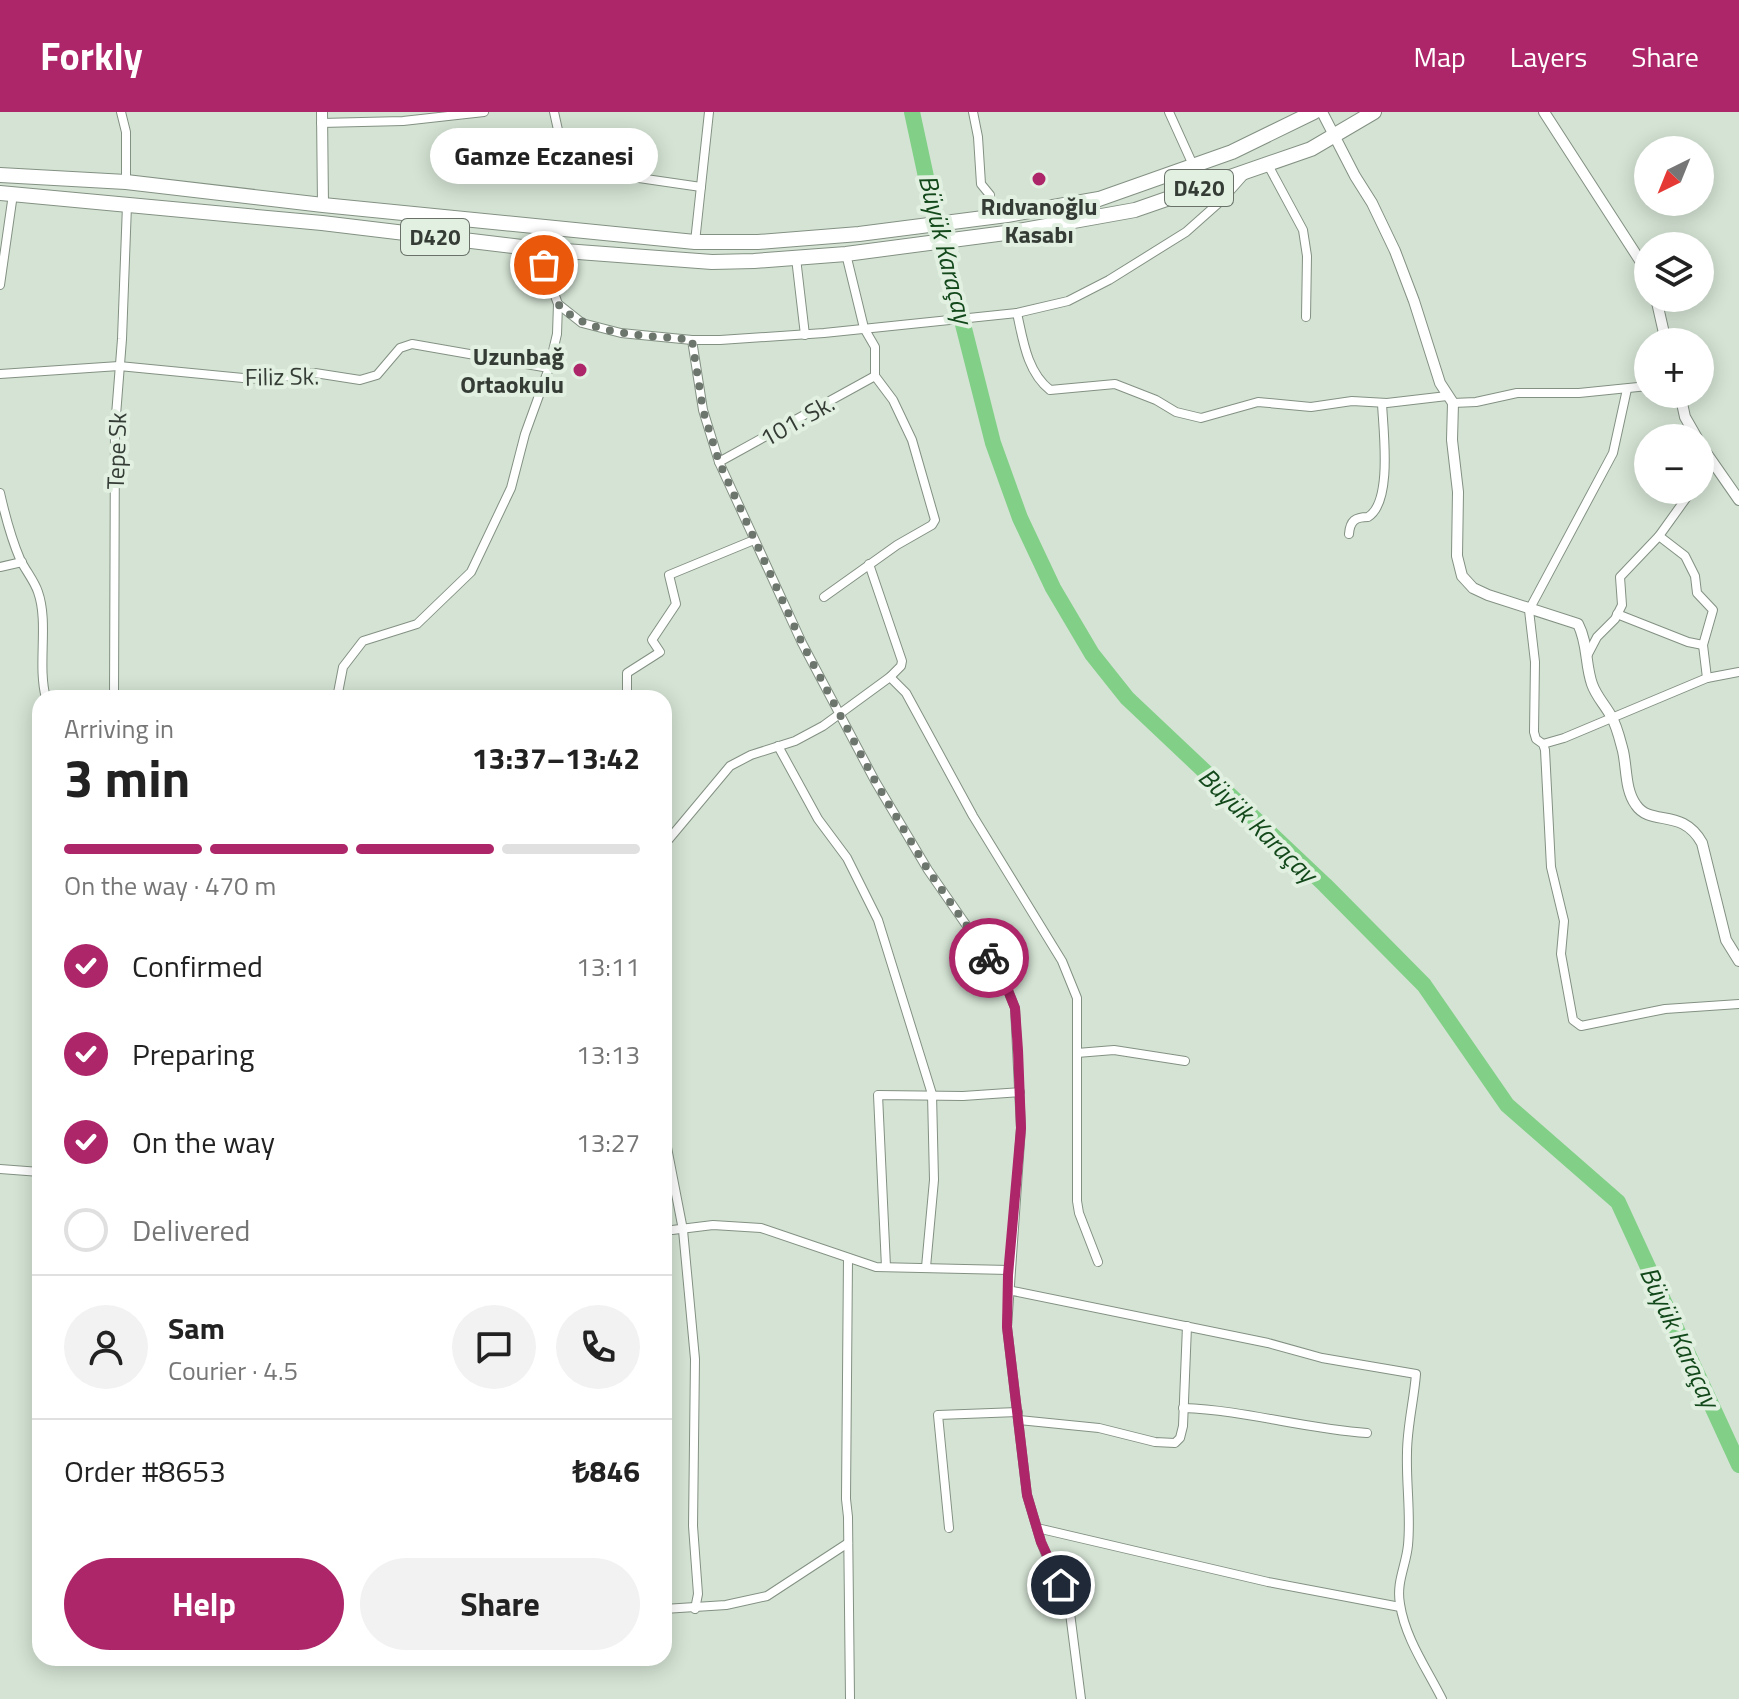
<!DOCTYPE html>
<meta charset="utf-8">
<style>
body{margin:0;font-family:"Titillium Web",sans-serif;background:#f2f2f2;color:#222;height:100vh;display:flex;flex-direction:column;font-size:30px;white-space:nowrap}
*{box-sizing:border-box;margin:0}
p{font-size:26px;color:#767676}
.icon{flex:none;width:44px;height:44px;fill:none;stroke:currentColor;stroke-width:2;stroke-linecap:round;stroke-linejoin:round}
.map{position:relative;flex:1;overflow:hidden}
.side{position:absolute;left:32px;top:578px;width:640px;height:976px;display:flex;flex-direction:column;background:#fff;border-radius:24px;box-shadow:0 4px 20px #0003}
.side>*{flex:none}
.needle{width:52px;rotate:223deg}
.buttons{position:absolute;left:1634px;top:24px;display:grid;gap:16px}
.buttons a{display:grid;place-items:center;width:80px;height:80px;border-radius:50%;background:#fff;box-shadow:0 4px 20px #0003;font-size:40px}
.pin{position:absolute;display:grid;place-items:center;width:68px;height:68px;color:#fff;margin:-34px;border:4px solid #fff;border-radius:50%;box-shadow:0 2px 8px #0007}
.courier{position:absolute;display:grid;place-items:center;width:80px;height:80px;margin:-40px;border:6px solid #ad2669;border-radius:50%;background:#fff;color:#222;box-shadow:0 2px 10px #0007}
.bubble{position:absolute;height:56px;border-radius:28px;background:#fff;box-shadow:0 4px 20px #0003;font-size:26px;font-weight:700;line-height:56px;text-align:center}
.head em{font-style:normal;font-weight:700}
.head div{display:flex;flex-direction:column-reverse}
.head{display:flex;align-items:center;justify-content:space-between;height:136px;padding:0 32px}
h1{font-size:52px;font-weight:700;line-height:60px}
.bar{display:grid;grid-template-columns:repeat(4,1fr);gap:12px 8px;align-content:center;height:96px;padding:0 32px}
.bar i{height:10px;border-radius:6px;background:#e0e0e0}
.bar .on{background:#ad2669}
.bar p{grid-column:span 4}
.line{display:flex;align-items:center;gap:20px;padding:0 32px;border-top:2px solid #e0e0e0}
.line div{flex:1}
.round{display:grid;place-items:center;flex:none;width:84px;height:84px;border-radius:42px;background:#f2f2f2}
ol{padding:0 32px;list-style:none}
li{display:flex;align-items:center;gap:24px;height:88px}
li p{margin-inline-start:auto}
li .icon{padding:8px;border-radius:50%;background:#ad2669;color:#fff;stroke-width:4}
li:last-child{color:#767676}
li i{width:44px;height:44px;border:4px solid #e0e0e0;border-radius:50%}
.cta{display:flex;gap:16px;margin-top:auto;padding:16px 32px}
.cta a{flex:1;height:92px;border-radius:48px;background:#ad2669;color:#fff;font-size:32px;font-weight:700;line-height:92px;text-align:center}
.cta a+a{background:#f2f2f2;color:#222}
header{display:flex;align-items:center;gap:48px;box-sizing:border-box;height:112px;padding:0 40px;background:#ad2669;color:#fff}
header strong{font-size:38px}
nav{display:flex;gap:44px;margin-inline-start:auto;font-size:28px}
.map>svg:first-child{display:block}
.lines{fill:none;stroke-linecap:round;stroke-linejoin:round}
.river{stroke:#82d087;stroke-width:16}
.minor-casing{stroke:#839183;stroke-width:10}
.tertiary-casing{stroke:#839183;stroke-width:12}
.trunk-casing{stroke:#839183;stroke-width:16}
.minor{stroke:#fff;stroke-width:8}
.tertiary{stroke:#fff;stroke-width:10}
.trunk{stroke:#fff;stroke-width:14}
.done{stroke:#6d766d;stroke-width:8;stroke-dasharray:0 14.4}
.route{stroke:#ad2669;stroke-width:10}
.poi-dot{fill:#ad2669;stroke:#e1f0e1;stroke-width:3}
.labels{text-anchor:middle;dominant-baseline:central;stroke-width:8;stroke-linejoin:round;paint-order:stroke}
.shield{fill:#e1f0e1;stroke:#697169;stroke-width:2}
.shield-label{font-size:22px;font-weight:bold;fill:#353b35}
.poi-label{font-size:24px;font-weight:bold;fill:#353b35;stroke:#e1f0e1}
.street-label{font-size:24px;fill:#353b35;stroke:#e1f0e1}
.water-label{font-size:26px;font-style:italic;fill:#12481a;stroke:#e1f0e1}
</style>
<header>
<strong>Forkly</strong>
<nav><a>Map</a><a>Layers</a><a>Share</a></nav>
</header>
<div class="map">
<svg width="1739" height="1587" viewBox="0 0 1739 1587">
<rect width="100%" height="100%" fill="#d4e3d4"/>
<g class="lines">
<!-- river -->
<path class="river" d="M912 0 928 74 993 331 1020 406 1053 476 1092 542 1127 586 1325 773 1424 873 1507 993 1618 1090 1739 1353"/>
<!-- minor casing -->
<g class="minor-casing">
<g id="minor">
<path d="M121 0 126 20V70"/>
<path d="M554 0 564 45 570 56 701 75"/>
<path d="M973 0 978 25 981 72 990 83"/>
<path d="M1169 0 1193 53"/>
<path d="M321 11 403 9 484 0"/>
<path d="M1268 53 1303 118 1307 144 1306 205"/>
<path d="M695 130 709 0"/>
<path d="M538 137 558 192 582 211 621 221 692 228H720L824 221 1017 201 1068 189 1109 168 1186 120 1222 88 1245 62"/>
<path d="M796 146 805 223"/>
<path d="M0 173 13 82"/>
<path d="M1017 201C1023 228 1027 260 1050 278L1115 272 1156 288 1176 300 1201 306 1258 290 1311 295 1352 289 1387 291 1447 284"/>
<path d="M692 228 703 298 719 350 802 531 875 669 928 758 1003 866 1015 896 1021 1016 1007 1215 1027 1383 1041 1430 1070 1501 1081 1587"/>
<path d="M0 262 119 254 243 266 265 267 315 261 360 268 377 263 400 236 412 232 549 256"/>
<path d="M1627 277 1613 341 1529 498 1535 550 1534 620 1536 627 1543 632 1545 638 1551 755 1564 809 1561 842 1573 908 1581 914 1665 897 1739 892"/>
<path d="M1453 291 1476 290 1517 281H1579L1648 274"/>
<path d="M719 350 875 264"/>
<path d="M1700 367 1713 350"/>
<path d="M0 381C5 403 11 426 20 447 25 458 34 468 38 480 49 511 37 553 46 586"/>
<path d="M1349 422C1350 409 1355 405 1368 405 1393 390 1383 317 1382 291"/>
<path d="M1659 424 1685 444 1695 464 1697 481 1713 498 1703 533 1707 566"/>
<path d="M869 452 902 549 901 554 890 565"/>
<path d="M0 455 22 450"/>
<path d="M824 485 897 433 932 413 935 408 912 328 893 288 875 264V235L864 216 846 142"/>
<path d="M1617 502 1688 530 1703 533"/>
<path d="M1586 546 1597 525 1615 507 1622 493 1620 465 1659 424 1692 378"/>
<path d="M114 586 115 316 122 227 127 93"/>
<path d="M337 586 343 555 363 529 417 512 471 460 511 376 525 322 549 256 557 222 558 192"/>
<path d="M627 586V561L660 540 652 528 676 492 669 463 754 428"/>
<path d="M1543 632 1564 626 1707 566 1739 560"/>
<path d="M778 634 818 707 847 746 878 808 932 982 934 1068 926 1155"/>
<path d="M664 733 730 654 751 643 795 629 823 614 890 565 906 581 973 704 1062 849 1077 886V1089L1079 1101 1098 1150"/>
<path d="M1077 941 1114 938 1185 949"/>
<path d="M664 1020 683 1118 695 1247 693 1414 698 1482 695 1497"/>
<path d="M0 1057 40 1060"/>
<path d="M664 1119 713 1113 761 1116 876 1155 1009 1158"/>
<path d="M848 1146 846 1387 848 1405 850 1587"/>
<path d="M886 1155 878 983 963 984 1020 980"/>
<path d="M1008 1178 1268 1231 1322 1246 1416 1262C1414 1288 1407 1315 1407 1341 1406 1372 1411 1402 1408 1433 1406 1454 1396 1470 1400 1492 1405 1526 1427 1557 1442 1587"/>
<path d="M1183 1296C1245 1298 1305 1317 1367 1321"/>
<path d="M1019 1308 1099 1316 1155 1330 1175 1331 1180 1326 1183 1314 1187 1214"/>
<path d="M949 1416 938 1303 1018 1300"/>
<path d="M1037 1416 1268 1470 1400 1495"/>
<path d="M664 1497 726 1493 767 1484 848 1431"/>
</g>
</g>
<!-- tertiary casing -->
<g class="tertiary-casing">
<g id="tertiary">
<path d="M322 0 323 93"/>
<path d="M1322 0 1355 64 1372 91 1395 139 1414 189 1440 271 1453 291 1452 328 1458 380 1457 444 1462 464 1473 476 1488 483 1578 512C1588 531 1585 552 1592 572 1596 584 1605 593 1611 604 1617 614 1620 628 1623 639 1627 657 1625 678 1636 693 1651 715 1682 695 1702 731L1726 828 1739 849"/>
<path d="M1544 0 1648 161"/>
<path d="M1656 186 1666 230"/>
<path d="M1680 282 1685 305 1697 326"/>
<path d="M1700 332 1739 388"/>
</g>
</g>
<!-- trunk casing -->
<g class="trunk-casing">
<g id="trunk">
<path d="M0 63 126 70 323 93 695 130H758L859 122 1007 103 1099 87 1232 40 1314 0"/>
<path d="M0 81 322 111 538 137 712 150 754 149 846 142 1013 120 1135 98 1311 37 1374 0"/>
</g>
</g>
<!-- minor -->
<use href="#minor" class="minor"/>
<!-- tertiary -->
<use href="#tertiary" class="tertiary"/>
<!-- trunk -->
<use href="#trunk" class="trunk"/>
</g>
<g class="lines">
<!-- done -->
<path class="done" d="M544 153C548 166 551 185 560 194 589 225 653 223 692 228L703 298 719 350 802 531 875 669 928 758 989 846"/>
<!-- route -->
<path class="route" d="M989 846 1003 866 1015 896 1018 938 1021 1016 1008 1163 1007 1215 1027 1383 1041 1430 1061 1473"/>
</g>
<!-- markers -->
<g class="poi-dot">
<circle cx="1039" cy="67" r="8"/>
<circle cx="580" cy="258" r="8"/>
</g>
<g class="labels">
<!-- shield labels -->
<g class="shield">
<rect x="1165" y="58" width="68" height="36" rx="6"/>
<rect x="401" y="107" width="68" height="36" rx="6"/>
</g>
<g class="shield-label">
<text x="1199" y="76">D420</text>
<text x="435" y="125">D420</text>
</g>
<!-- poi labels -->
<g class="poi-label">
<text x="1039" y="94">Rıdvanoğlu<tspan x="1039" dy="28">Kasabı</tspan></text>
<text x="564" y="244" text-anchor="end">Uzunbağ<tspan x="564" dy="28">Ortaokulu</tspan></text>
</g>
<!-- street labels -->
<g class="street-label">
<text transform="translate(282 264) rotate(-1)">Filiz Sk.</text>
<text transform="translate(797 308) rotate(-29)">101. Sk.</text>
<text transform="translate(116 339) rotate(-88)">Tepe Sk</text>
</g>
<!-- water labels -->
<g class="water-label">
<text transform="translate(946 137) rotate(76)">Büyük Karaçay</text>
<text transform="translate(1258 713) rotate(44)">Büyük Karaçay</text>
<text transform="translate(1680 1225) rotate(65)">Büyük Karaçay</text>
</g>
</g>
</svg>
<div class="buttons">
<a><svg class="needle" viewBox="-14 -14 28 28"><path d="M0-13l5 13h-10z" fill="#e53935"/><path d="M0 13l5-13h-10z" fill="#767676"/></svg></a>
<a><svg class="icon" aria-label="layers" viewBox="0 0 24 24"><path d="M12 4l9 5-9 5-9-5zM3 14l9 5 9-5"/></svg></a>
<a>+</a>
<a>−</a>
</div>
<div class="pin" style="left:544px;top:153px;background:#ea580c"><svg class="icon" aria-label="bag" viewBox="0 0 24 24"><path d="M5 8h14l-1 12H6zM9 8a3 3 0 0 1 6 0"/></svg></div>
<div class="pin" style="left:1061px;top:1473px;background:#1f2937"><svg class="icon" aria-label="home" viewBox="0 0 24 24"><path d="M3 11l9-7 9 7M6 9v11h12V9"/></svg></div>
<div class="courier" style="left:989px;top:846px"><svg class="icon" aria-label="bike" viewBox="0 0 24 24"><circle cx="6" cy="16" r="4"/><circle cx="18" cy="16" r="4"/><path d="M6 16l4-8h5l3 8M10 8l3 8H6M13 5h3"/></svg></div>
<div class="bubble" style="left:430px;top:16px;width:228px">Gamze Eczanesi</div>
<section class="side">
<div class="head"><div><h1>3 min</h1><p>Arriving in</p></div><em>13:37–13:42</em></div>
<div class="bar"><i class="on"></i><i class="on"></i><i class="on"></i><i></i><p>On the way · 470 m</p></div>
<ol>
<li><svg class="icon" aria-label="check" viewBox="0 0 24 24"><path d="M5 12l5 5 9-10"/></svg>Confirmed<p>13:11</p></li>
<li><svg class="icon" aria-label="check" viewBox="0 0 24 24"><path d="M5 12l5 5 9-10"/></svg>Preparing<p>13:13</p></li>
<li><svg class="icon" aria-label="check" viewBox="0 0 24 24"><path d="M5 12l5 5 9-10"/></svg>On the way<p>13:27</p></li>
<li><i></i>Delivered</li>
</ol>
<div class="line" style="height:144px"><a class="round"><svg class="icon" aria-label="person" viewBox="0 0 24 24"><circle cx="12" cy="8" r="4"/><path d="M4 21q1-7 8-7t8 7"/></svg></a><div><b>Sam</b><p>Courier · 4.5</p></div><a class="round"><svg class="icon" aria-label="chat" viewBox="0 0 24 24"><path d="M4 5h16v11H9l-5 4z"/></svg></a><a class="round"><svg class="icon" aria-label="phone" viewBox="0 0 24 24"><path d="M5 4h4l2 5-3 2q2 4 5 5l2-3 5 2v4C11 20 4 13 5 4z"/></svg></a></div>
<div class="line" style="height:104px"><div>Order #8653</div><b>₺846</b></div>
<div class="cta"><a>Help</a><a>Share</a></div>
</section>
</div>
